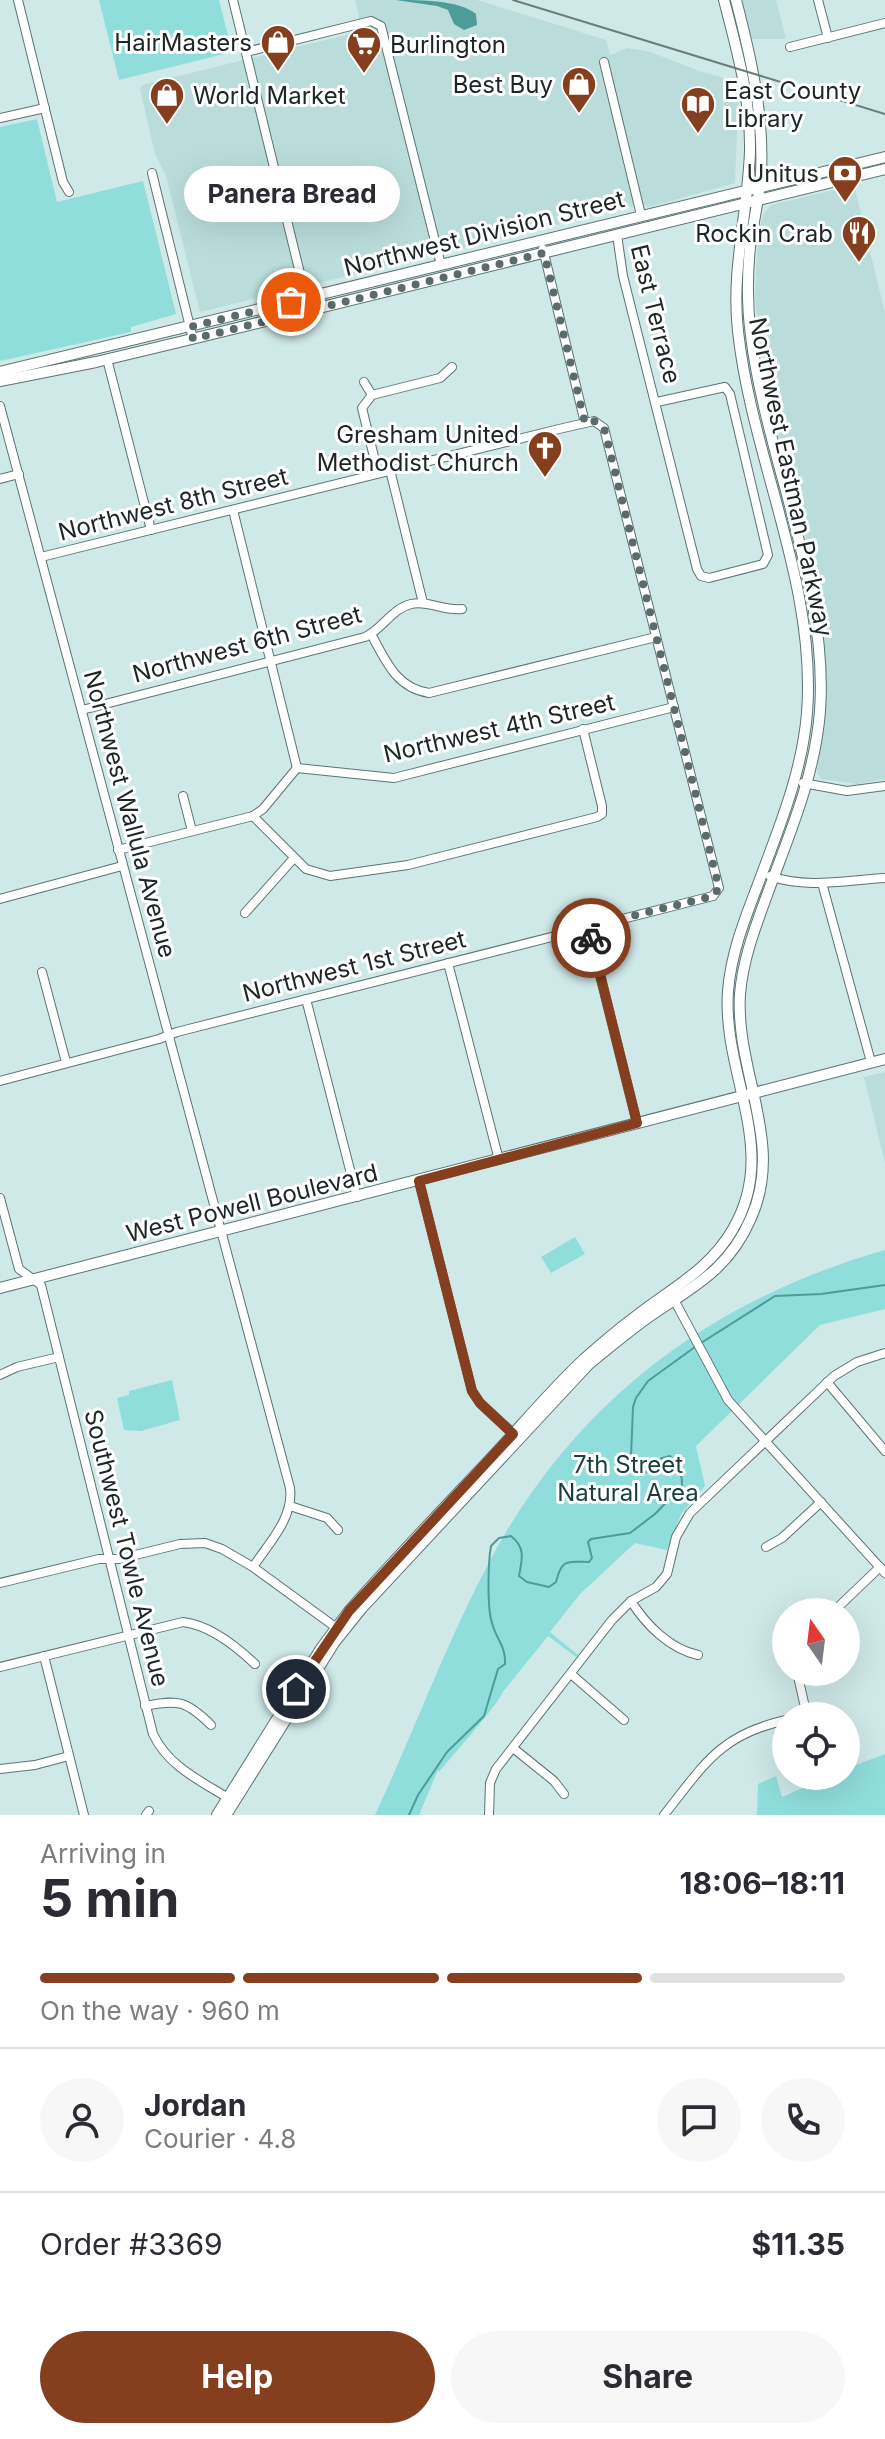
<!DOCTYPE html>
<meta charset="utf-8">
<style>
body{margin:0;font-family:Inter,sans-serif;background:#f7f7f7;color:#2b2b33;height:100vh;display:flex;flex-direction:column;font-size:30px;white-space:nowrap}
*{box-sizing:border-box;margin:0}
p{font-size:26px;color:#7c7c81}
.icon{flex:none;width:44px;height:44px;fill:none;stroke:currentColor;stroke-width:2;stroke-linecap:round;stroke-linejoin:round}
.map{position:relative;height:1815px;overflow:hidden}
.panel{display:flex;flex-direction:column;background:#fff;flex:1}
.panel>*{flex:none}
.needle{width:52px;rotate:346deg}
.buttons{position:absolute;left:772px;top:1598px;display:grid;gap:16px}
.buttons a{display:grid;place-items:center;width:88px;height:88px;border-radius:50%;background:#fff;box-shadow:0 8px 32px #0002;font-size:40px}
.pin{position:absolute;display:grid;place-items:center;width:68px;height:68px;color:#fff;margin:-34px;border:4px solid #fff;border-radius:50%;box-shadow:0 2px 8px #0007}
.courier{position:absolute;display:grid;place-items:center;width:80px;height:80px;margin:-40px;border:6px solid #863f1e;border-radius:50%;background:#fff;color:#222;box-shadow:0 2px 10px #0007}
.bubble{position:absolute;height:56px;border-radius:28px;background:#fff;box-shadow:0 8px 32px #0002;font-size:26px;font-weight:700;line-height:56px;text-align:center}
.headline em{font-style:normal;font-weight:700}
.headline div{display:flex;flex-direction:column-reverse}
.headline{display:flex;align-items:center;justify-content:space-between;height:136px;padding:0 40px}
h1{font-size:52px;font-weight:700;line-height:60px}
.bar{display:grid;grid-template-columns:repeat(4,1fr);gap:12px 8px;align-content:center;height:96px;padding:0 40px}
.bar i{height:10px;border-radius:6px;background:#e1e1e2}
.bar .active{background:#863f1e}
.bar p{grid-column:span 4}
.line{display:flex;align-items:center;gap:20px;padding:0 40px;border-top:2px solid #e1e1e2}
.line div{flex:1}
.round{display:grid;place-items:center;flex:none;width:84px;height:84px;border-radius:42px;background:#f7f7f7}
.button{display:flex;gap:16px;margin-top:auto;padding:16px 40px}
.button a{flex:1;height:92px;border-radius:48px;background:#863f1e;color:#fff;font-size:32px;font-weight:700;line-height:92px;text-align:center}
.button a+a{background:#f7f7f7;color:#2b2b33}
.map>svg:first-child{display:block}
.built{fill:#badddb}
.green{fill:#8fdedc}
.water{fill:#4c9c9a}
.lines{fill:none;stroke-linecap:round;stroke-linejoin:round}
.stream{stroke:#4c9c9a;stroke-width:2}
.minor-casing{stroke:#5c7372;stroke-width:10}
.major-casing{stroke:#5c7372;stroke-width:12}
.minor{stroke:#fff;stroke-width:8}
.major{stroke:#fff;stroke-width:10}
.tram{stroke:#6c7d7c;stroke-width:2}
.done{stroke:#5b6a6a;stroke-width:8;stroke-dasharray:0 14.4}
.route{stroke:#863f1e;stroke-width:10}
.labels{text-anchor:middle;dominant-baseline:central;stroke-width:6;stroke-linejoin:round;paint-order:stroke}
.poi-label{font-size:24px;fill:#1d2626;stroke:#fff;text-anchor:end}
.street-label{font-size:24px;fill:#1d2626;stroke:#fff}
.park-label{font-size:24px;fill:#183f3e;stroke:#fff}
</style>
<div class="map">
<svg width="885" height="1815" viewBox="0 0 885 1815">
<rect width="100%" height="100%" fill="#cfe9e8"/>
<!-- built -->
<g class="built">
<path d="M355 0H477L606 40 610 55 627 48 648 51 699 71 739 82 735 183 649 207 642 204 200 312 166 176 155 154 140 89 142 85 362 31Z"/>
<path d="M742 0H776L786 39H752Z"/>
<path d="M854 185 885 313V779L857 784 821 779 817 771 825 719 824 636 795 484 786 467 758 335 755 292 758 234 763 215 771 205Z"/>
<path d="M885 1072V1163L864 1077Z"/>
</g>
<!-- green -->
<g class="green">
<path d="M99 0H219L232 52 119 80Z"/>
<path d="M37 119 57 202 143 181 176 314 131 327V332L0 361V127Z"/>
<path d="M575 1237 585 1254 551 1273 541 1257Z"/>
<path d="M885 1250V1309L820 1325 696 1446 705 1486 681 1514 667 1550 635 1543 580 1594 550 1632 578 1655 576 1657 548 1636 502 1693C501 1701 449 1760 439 1772L438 1770 419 1815H375C417 1725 451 1630 499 1544 586 1392 718 1298 885 1250Z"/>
<path d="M172 1380 180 1420 141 1431 124 1430 117 1398 129 1395V1391Z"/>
<path d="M885 1754V1815H757L758 1784 776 1776 782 1797 830 1776H846V1769Z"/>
</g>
<!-- water -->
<path class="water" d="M396 0C420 0 460 0 476 14L477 25 464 30 454 24 448 10 437 6Z"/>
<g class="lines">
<!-- stream -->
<g class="stream">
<path d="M701 1343 775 1296 821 1294 885 1285"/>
<path d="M409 1815 418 1795 447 1752 484 1716 498 1669 505 1664C506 1646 496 1639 492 1623 487 1607 488 1563 491 1546L499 1538 511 1536C526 1548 522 1559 519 1576L527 1582 549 1587 556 1582C562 1558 567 1562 589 1562L592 1558 588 1542 591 1539 630 1533 655 1514 682 1486C682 1473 680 1465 670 1456L662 1458 643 1475 636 1473 631 1457 633 1407 636 1398 648 1381 695 1347"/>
</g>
<!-- minor casing -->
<g class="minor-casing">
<g id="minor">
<path d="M18 0 63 182 69 192"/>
<path d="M233 0 307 302"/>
<path d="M818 0 828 38"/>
<path d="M790 47 885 23"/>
<path d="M246 52 371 21 381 26 441 265"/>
<path d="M604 62 641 215"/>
<path d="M0 118 45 108"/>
<path d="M152 173 193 339"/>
<path d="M617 235 623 276 697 569 701 576 709 578 763 564 768 555 730 394 725 387 657 402"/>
<path d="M543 249 585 423"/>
<path d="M107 359 151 530"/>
<path d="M364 382 372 395"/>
<path d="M372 395 440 378 452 367"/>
<path d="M372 395 362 408 378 473"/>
<path d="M0 406 290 1488C294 1518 268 1544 253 1567"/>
<path d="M390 470 423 603"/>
<path d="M0 479 19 474"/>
<path d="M233 510 297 768"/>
<path d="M371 634C386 661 396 688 429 693L656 637"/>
<path d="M82 710 365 637C383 629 391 609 411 604 428 600 443 611 462 609"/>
<path d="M803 783 847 791 885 786"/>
<path d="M183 796 192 831"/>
<path d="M253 816 306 869 330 876 408 865 597 817 602 814V806L583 729"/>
<path d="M118 850 253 816 263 809 297 768 394 778 674 707"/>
<path d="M770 876C806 889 847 880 885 878"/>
<path d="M822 883 871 1062"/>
<path d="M0 899 122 866"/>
<path d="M245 913 294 858"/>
<path d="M588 927 637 1123"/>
<path d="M448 963 499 1160"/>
<path d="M42 972 66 1062"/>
<path d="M306 999 357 1197"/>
<path d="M0 1081 159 1039 177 1032 713 896 719 888 604 428 594 421 559 429 41 557"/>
<path d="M419 1181 472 1391 480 1403 515 1435"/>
<path d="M0 1198 19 1269 41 1285 153 1734C168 1766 199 1780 228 1798"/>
<path d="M672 1296 728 1400 885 1573"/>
<path d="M0 1375 17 1367 59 1357"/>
<path d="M827 1382 885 1451"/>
<path d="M290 1506 327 1518 338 1530"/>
<path d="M766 1547 782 1538 821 1502"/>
<path d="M0 1583 99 1559H119L180 1544 205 1543 222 1549 253 1567 338 1629"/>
<path d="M631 1601C646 1625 670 1649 698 1655"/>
<path d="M833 1612 880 1567"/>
<path d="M44 1656 84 1815"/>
<path d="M0 1667 183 1622C209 1625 236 1646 255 1664"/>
<path d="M797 1672 807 1716"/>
<path d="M571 1674 624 1720"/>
<path d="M145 1706C178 1699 187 1701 211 1725"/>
<path d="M513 1748 554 1781 564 1794"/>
<path d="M0 1769 35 1765 69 1756"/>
<path d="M822 1776V1779"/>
<path d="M146 1815 149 1811"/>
<path d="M489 1815 490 1783 496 1769 612 1620 631 1601 656 1587 667 1574 676 1537 690 1513 834 1376 857 1362 885 1353"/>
<path d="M664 1815C704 1765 719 1735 786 1720"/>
</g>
</g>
<!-- major casing -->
<g class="major-casing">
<g id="major">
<path d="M0 372 885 157"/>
<path d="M0 381 96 362 196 338 885 169"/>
<path d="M0 1288 885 1059"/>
<path d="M217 1815 322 1647 349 1611C395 1559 443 1509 491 1458 522 1425 551 1390 584 1359 602 1343 621 1327 640 1313 674 1287 711 1268 733 1229 780 1149 722 1075 728 991 731 954 744 921 757 887 778 830 802 774 807 713 817 583 752 460 738 331 731 270 748 212 750 151 751 100 737 50 724 0"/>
<path d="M226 1815 334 1643 362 1608 589 1364C610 1347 631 1329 653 1314 696 1285 729 1269 751 1218 785 1142 735 1072 740 994 743 959 755 928 767 895 789 835 815 776 820 711 829 587 766 458 751 336 747 306 747 277 750 247 753 223 759 199 761 174 764 114 751 58 736 0"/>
</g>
</g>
<!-- minor -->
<use href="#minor" class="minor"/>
<!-- major -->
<use href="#major" class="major"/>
<!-- tram -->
<path class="tram" d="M513 0 885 114"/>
</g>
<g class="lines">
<!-- done -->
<path class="done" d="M291 302 190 327 193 339 544 253 585 423 594 421 604 428 719 888 713 896 588 927 591 938"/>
<!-- route -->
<path class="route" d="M296 1689 349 1611 513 1434 480 1403 472 1391 419 1181 637 1123 591 938"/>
</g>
<!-- icons -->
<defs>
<g id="shop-pin" transform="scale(1.8)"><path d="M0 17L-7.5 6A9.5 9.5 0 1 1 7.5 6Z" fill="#863f1e" stroke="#fff"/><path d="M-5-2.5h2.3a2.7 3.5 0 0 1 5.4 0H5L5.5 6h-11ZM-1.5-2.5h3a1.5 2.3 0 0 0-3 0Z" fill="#fff"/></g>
<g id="supermarket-pin" transform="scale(1.8)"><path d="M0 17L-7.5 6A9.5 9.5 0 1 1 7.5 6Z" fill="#863f1e" stroke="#fff"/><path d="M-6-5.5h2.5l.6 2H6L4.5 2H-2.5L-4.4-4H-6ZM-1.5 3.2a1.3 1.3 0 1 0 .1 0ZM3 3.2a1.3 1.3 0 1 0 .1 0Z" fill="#fff"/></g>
<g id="library-pin" transform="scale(1.8)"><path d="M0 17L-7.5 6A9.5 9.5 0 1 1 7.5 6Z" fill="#863f1e" stroke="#fff"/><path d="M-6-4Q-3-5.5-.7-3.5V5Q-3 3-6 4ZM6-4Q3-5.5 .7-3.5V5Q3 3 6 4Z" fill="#fff"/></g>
<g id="bank-pin" transform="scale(1.8)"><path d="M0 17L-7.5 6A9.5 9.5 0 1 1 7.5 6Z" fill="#863f1e" stroke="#fff"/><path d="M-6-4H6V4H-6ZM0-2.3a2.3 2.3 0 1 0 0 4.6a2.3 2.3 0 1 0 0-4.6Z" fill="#fff"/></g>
<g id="restaurant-pin" transform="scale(1.8)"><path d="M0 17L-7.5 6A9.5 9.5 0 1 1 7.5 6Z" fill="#863f1e" stroke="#fff"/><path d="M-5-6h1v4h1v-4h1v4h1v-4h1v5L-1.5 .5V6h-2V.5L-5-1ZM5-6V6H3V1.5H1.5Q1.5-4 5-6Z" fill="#fff"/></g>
<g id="church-pin" transform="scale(1.8)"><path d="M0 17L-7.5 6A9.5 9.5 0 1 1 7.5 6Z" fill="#863f1e" stroke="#fff"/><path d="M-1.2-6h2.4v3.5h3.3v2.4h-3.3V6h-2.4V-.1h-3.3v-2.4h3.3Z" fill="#fff"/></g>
</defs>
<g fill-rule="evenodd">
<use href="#shop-pin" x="278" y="42"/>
<use href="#supermarket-pin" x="364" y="44"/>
<use href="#shop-pin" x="579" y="84"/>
<use href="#shop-pin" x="167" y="95"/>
<use href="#library-pin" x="698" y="104"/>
<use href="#bank-pin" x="845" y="173"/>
<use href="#restaurant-pin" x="859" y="233"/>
<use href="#church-pin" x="545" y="448"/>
</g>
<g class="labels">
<!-- poi labels -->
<g class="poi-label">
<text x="252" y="42">HairMasters</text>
<text x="390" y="44" text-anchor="start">Burlington</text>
<text x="553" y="84">Best Buy</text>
<text x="724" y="90" text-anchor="start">East County<tspan x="724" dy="28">Library</tspan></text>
<text x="193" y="95" text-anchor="start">World Market</text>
<text x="819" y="173">Unitus</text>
<text x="833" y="233">Rockin Crab</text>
<text x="519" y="434">Gresham United<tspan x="519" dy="28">Methodist Church</tspan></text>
</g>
<!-- street labels -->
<g class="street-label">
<text transform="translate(484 233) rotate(-14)">Northwest Division Street</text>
<text transform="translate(656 314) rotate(76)">East Terrace</text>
<text transform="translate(791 477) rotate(78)">Northwest Eastman Parkway</text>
<text transform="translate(173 504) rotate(-14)">Northwest 8th Street</text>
<text transform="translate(247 644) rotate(-15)">Northwest 6th Street</text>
<text transform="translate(499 728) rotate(-13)">Northwest 4th Street</text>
<text transform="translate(130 814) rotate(75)">Northwest Wallula Avenue</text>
<text transform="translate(354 966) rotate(-14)">Northwest 1st Street</text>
<text transform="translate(252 1203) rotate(-14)">West Powell Boulevard</text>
<text transform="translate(127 1548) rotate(76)">Southwest Towle Avenue</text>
</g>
<!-- park labels -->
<g class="park-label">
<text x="628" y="1464">7th Street<tspan x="628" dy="28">Natural Area</tspan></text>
</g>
</g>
</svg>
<div class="buttons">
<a><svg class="needle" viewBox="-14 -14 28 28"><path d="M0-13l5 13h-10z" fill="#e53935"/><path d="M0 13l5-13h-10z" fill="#7c7c81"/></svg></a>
<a><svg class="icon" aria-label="locate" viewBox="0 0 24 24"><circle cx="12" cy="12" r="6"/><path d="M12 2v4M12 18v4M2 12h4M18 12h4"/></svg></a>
</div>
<div class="pin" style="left:291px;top:302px;background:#ea580c"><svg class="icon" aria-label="bag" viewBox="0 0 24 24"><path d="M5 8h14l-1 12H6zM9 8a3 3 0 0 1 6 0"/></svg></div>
<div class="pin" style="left:296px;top:1689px;background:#1f2937"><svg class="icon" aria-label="home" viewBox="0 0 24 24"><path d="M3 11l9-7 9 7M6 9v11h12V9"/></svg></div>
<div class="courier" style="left:591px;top:938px"><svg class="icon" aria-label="bike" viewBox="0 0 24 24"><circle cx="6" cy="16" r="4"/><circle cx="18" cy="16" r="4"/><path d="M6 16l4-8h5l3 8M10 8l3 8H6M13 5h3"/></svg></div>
<div class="bubble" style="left:184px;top:166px;width:216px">Panera Bread</div>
</div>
<section class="panel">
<div class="headline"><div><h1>5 min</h1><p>Arriving in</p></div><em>18:06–18:11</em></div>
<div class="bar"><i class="active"></i><i class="active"></i><i class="active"></i><i></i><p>On the way · 960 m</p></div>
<div class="line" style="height:144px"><a class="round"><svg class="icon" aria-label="person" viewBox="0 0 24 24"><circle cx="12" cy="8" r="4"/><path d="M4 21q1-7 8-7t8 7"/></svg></a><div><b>Jordan</b><p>Courier · 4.8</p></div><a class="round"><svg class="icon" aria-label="chat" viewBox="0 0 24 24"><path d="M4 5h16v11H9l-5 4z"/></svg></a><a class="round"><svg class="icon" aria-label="phone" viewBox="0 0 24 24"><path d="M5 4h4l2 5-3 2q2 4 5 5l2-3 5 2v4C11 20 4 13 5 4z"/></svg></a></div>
<div class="line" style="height:104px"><div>Order #3369</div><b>$11.35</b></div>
<div class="button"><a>Help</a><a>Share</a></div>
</section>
